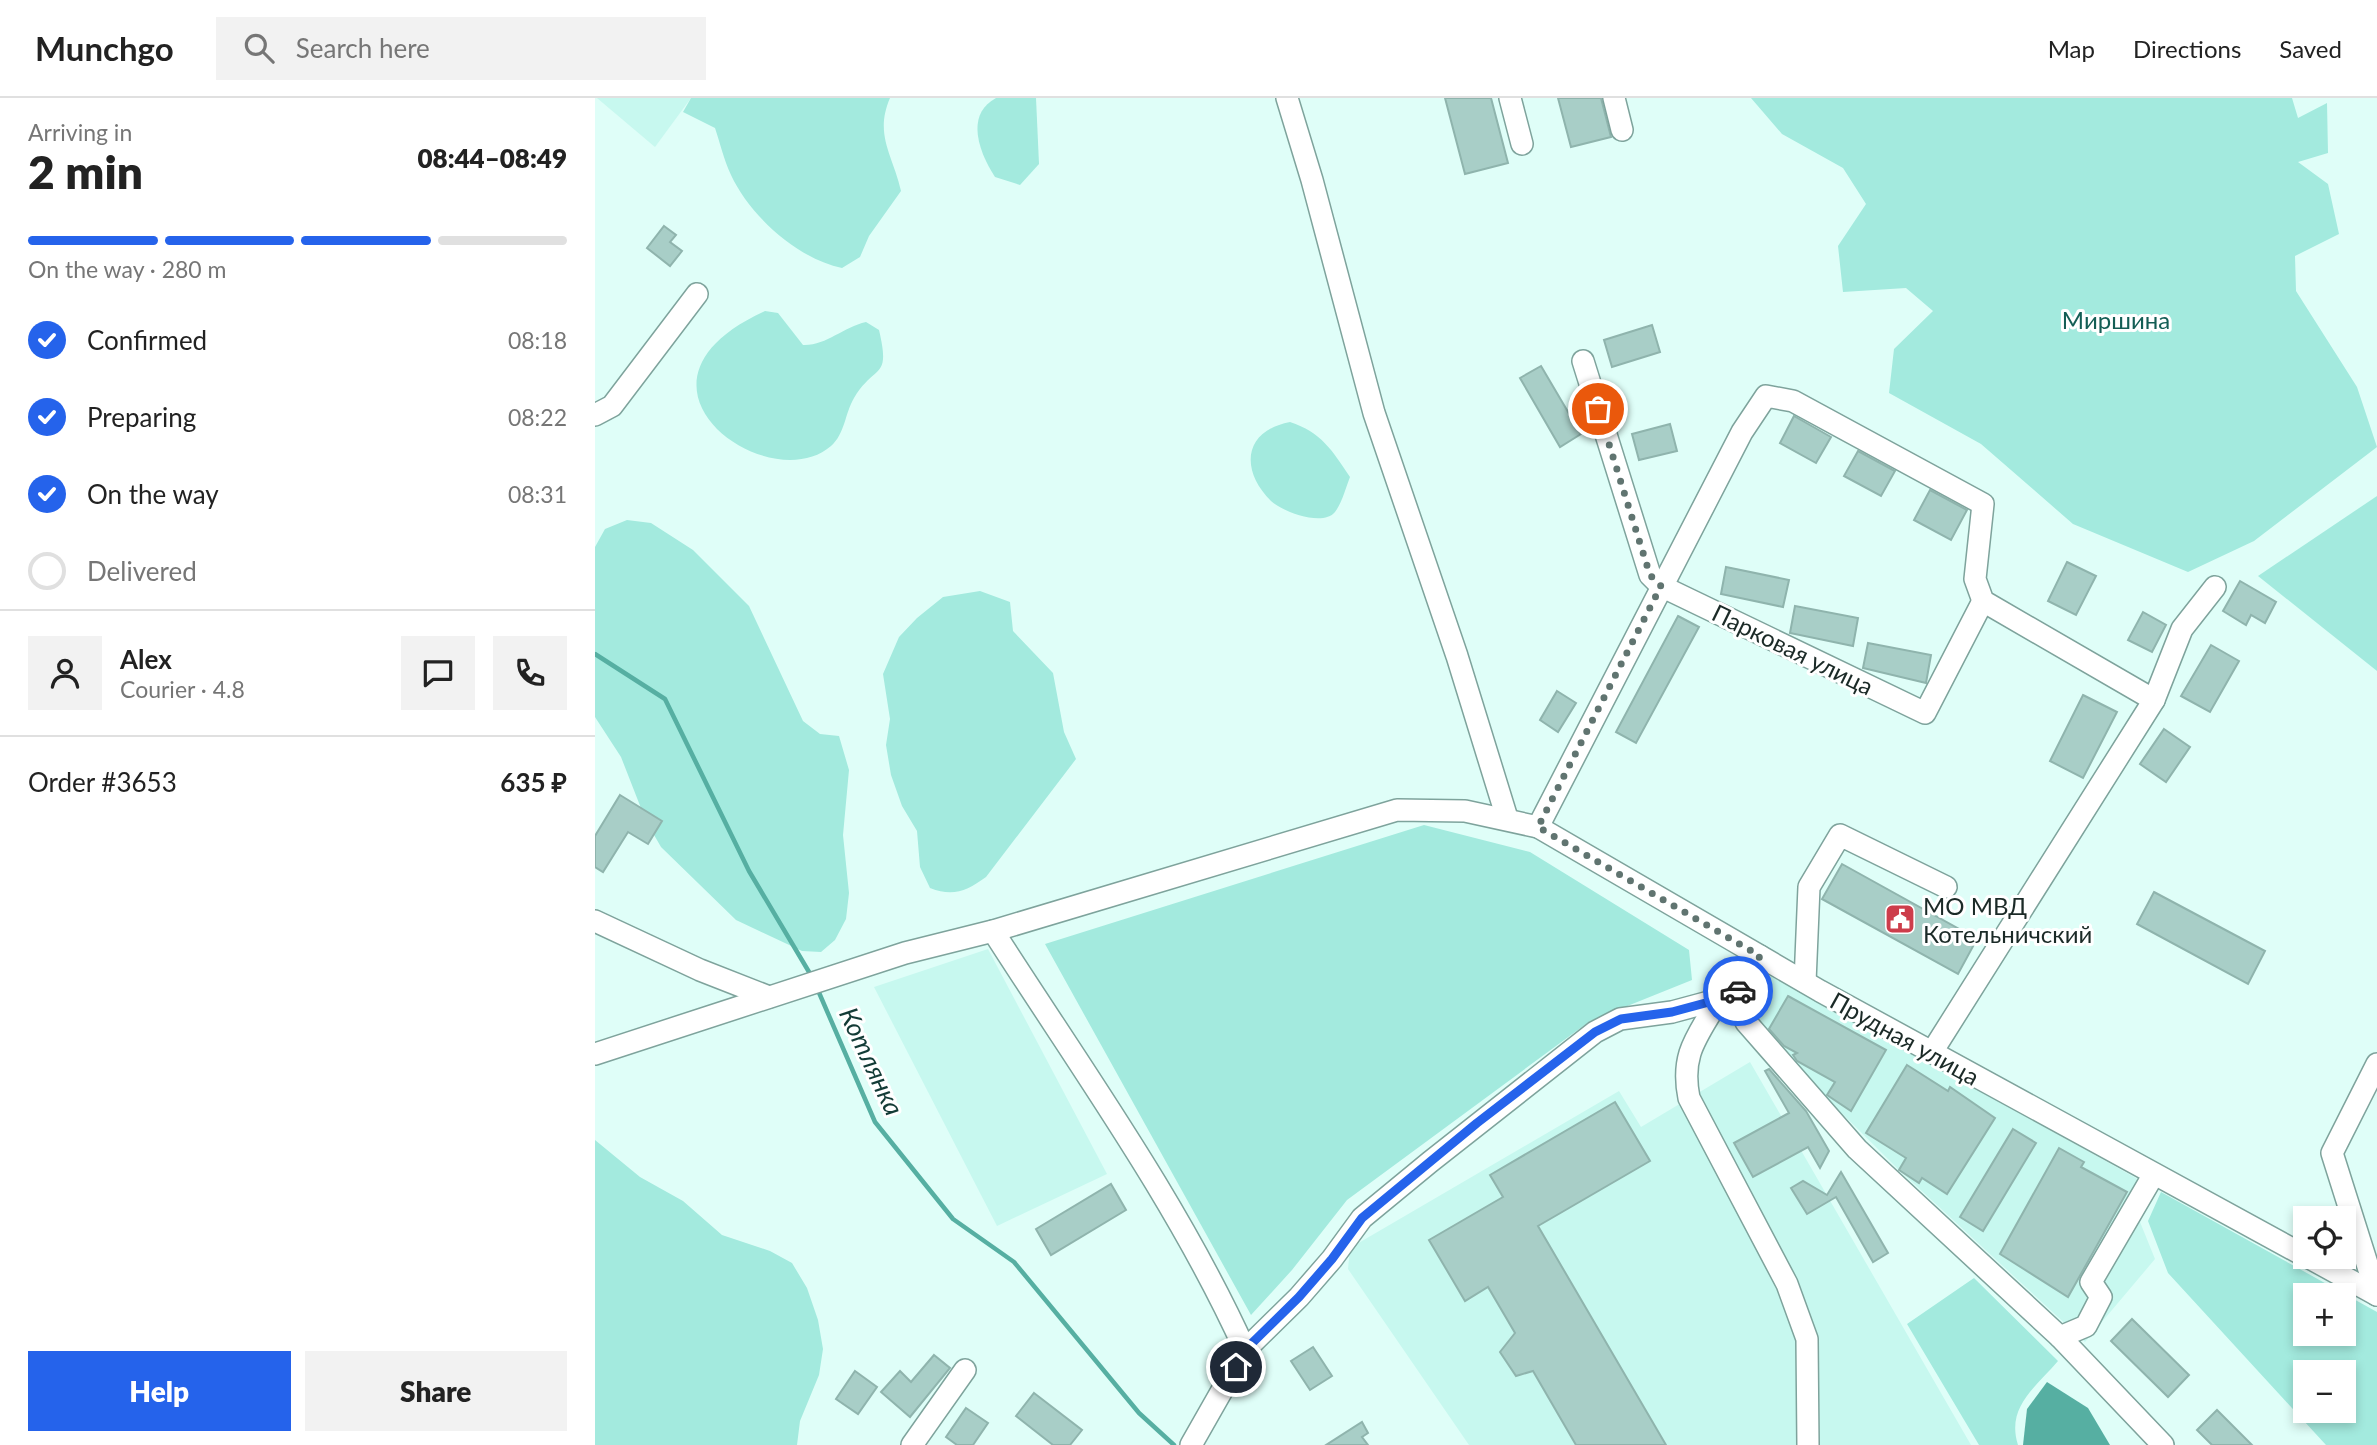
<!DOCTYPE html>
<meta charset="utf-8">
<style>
body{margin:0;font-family:Lato,sans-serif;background:#f2f2f2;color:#222;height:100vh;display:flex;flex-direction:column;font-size:26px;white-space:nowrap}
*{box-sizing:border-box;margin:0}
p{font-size:23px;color:#767676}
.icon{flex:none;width:38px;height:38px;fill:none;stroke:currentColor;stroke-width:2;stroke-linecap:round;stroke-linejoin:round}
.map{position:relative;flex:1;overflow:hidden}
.drawer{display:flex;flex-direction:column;background:#fff;width:595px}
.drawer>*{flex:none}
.buttons{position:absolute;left:1698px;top:1108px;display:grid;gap:14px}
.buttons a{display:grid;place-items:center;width:63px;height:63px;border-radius:0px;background:#fff;box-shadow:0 4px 10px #0003;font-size:35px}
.pin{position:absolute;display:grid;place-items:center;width:60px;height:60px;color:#fff;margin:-30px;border:4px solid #fff;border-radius:50%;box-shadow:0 2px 7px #0007}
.courier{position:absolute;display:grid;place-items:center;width:70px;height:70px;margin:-35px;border:5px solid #2563eb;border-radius:50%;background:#fff;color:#222;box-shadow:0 2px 9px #0007}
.head em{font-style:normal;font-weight:800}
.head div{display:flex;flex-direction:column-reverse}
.head{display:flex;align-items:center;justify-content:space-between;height:119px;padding:0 28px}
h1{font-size:46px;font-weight:800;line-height:52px}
.bar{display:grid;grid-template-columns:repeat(4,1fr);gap:10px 7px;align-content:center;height:84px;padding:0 28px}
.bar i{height:9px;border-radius:5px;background:#e0e0e0}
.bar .active{background:#2563eb}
.bar p{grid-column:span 4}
.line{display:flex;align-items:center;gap:18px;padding:0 28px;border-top:2px solid #e0e0e0}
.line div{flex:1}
.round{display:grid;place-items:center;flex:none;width:74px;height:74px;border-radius:0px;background:#f2f2f2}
ol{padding:0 28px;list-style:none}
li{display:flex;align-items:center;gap:21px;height:77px}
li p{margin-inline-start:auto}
li .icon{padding:7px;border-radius:50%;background:#2563eb;color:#fff;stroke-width:4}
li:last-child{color:#767676}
li i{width:38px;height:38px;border:4px solid #e0e0e0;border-radius:50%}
.primary-button{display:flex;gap:14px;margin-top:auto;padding:14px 28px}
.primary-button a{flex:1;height:80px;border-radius:0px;background:#2563eb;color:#fff;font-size:28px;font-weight:800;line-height:80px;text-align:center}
.primary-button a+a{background:#f2f2f2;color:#222}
header{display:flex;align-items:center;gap:42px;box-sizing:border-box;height:98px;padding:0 35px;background:#fff;border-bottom:2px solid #e0e0e0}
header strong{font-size:33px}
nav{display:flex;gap:38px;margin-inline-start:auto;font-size:24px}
.search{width:490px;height:63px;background:#f2f2f2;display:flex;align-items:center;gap:18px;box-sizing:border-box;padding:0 24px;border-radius:0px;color:#767676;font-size:26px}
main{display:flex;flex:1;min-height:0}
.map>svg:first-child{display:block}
.built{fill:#c7f8ef}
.green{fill:#a3eade;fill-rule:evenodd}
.water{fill:#56afa2}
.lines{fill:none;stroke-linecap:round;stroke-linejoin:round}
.stream{stroke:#56afa2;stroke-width:4.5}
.building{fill:#a8cec7;stroke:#8fb4ad;stroke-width:2}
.minor-casing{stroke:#7ea39c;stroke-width:24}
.minor{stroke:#fff;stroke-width:21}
.done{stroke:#607470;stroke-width:7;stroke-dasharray:0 12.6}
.route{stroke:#2563eb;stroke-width:9}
.labels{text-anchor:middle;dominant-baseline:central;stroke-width:6;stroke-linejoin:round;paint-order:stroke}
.park-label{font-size:24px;fill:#145e55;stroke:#fff}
.street-label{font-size:24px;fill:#1b2a27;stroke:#fff}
.poi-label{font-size:24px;fill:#1b2a27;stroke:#fff;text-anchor:start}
.water-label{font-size:26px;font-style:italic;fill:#123b36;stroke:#fff}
</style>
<header>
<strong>Munchgo</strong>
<div class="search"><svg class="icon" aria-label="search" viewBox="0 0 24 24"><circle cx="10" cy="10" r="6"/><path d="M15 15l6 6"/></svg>Search here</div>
<nav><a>Map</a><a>Directions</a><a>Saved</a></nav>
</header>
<main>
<section class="drawer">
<div class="head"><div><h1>2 min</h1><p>Arriving in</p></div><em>08:44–08:49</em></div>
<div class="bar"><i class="active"></i><i class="active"></i><i class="active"></i><i></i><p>On the way · 280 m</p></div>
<ol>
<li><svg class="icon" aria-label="check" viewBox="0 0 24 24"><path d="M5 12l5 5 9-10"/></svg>Confirmed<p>08:18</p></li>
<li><svg class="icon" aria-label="check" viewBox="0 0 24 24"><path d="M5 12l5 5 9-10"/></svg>Preparing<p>08:22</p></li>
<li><svg class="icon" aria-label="check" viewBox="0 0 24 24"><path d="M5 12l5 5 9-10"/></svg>On the way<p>08:31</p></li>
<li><i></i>Delivered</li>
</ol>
<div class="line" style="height:126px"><a class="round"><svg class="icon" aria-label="person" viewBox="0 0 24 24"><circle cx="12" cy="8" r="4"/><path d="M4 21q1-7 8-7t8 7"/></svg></a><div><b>Alex</b><p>Courier · 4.8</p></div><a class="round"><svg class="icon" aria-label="chat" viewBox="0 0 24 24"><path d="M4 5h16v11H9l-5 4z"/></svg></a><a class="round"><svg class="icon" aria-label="phone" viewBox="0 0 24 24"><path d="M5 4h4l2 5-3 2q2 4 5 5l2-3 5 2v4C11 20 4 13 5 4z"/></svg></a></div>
<div class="line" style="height:91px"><div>Order #3653</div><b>635 ₽</b></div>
<div class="primary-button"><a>Help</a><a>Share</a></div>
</section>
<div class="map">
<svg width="1782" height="1347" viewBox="0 0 1782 1347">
<rect width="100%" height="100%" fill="#dffef8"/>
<!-- built -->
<g class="built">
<path d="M2 0H96L60 49Z"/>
<path d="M393 851 512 1076 402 1128 279 889Z"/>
<path d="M1169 871 1555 1088 1545 1124 1560 1161 1490 1244 1303 1071 1157 926 1149 901Z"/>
<path d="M1155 964 1376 1347H874L753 1171 755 1150 1024 993 1046 1029Z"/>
</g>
<!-- green -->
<g class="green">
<path d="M96 0H295C279 37 298 57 306 93L274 138 265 159 247 170C203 161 155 118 136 77 129 62 125 45 120 30L88 14Z"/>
<path d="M401 0H441L444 66 425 87 400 79C385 56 369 17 401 0Z"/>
<path d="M1156 0H1697L1703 20 1732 5 1733 55 1703 64 1733 86 1744 136 1700 158 1701 193 1762 289 1782 349 1659 443 1593 474 1478 426 1386 346 1294 295 1299 251 1338 213 1311 190 1248 194 1243 148 1271 106 1248 70 1187 36Z"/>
<path d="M170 213 183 215 208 247C231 248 248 229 271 224L284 232C296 283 280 265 259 300 250 315 250 336 236 348 174 402 9 286 170 213Z"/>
<path d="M695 324C726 334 737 352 755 379 751 389 747 405 740 414 728 429 688 414 676 403 645 372 648 333 695 324Z"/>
<path d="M1782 398V573L1663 478Z"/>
<path d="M32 422 56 425 98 452 154 508 208 623 225 636 244 638 254 672 248 737 254 795 251 821 240 842 226 854 207 853 141 822 66 749 51 723 26 659 0 619V449L10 431Z"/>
<path d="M385 493 415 504 418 533 458 575 469 634 481 661 391 779C372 793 358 799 335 790L325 769 322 733 307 708 296 677 291 647 295 621 288 576 304 539 322 520 348 499Z"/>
<path d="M829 727 935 754 1094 852 1097 882 995 923 752 1102 697 1172 656 1217 450 846Z"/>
<path d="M0 1042 45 1079 88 1103 127 1137 175 1153 197 1165 212 1190 223 1222 228 1251 224 1277 205 1323 202 1347H0Z"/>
<path d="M1566 1094 1782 1214V1347H1731L1573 1175 1553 1123ZM1710 1197H1748V1236H1710ZM1710 1274H1748V1312H1710Z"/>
<path d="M1379 1180 1463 1263C1440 1290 1411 1309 1423 1347H1384L1312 1226Z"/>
</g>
<!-- water -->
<path class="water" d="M1452 1284 1493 1310 1515 1347H1428L1432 1311Z"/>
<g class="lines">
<!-- stream -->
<g class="stream">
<path d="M0 556 70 601 154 773 217 879"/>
<path d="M222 890 280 1024 358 1121 419 1164 544 1315 579 1347"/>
</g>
</g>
<!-- building -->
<g class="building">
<path d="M850 0H896L913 65 870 76Z"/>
<path d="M963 0H1006L1016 39 976 49Z"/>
<path d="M69 128 81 137 75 144 87 153 75 168 52 150Z"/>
<path d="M1057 227 1065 254 1017 269 1009 242Z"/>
<path d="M946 268 986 336 965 349 925 280Z"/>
<path d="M1199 318 1236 339 1221 365 1185 345Z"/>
<path d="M1075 326 1082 353 1044 362 1037 336Z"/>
<path d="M1263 353 1300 373 1286 398 1249 378Z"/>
<path d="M1335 392 1372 412 1356 442 1319 422Z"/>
<path d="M1472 464 1501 478 1481 517 1453 503Z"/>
<path d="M1131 469 1194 482 1188 509 1126 496Z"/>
<path d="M1645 483 1681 504 1670 525 1656 517 1651 527 1628 513Z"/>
<path d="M1200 508 1263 520 1258 548 1195 535Z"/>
<path d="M1548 514 1571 527 1557 554 1533 542Z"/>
<path d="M1083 518 1104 529 1041 645 1021 634Z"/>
<path d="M1273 545 1336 557 1331 585 1268 570Z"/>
<path d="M1616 547 1644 563 1615 614 1586 598Z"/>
<path d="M962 593 981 605 963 634 945 622Z"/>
<path d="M1488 597 1522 614 1488 680 1455 663Z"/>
<path d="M1569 631 1595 649 1571 684 1545 666Z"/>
<path d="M25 697 67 723 53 746 33 734 8 774 0 769V738Z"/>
<path d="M1247 766 1382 841 1363 876 1227 801Z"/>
<path d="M1559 794 1670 853 1653 886 1542 826Z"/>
<path d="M1193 898 1291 952 1256 1013 1232 997 1240 984 1202 963 1198 957 1202 955 1189 948 1174 931Z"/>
<path d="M1312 967 1353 993 1355 989 1400 1020 1352 1096 1327 1080 1324 1085 1304 1072 1311 1060 1271 1035Z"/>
<path d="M1174 971 1211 1013 1234 1053 1225 1070 1213 1049 1158 1079 1139 1045 1194 1015 1170 973Z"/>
<path d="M1020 1004 1055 1063 943 1128 1071 1347H981L938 1273 921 1278 905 1254 920 1235 893 1189 870 1203 834 1142 908 1099 895 1077Z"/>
<path d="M1418 1031 1441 1045 1388 1133 1365 1119Z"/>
<path d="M1464 1050 1489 1064 1486 1069 1532 1094 1473 1199 1405 1156Z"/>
<path d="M1246 1074 1293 1155 1278 1164 1241 1099 1212 1116 1196 1090 1208 1083 1232 1097Z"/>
<path d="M516 1086 531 1112 456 1157 441 1131Z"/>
<path d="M1537 1221 1594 1277 1573 1299 1516 1243Z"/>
<path d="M718 1249 737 1278 715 1292 696 1263Z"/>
<path d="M339 1257 355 1270 315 1319 286 1294 305 1273 316 1284Z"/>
<path d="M260 1273 282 1289 263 1316 241 1301Z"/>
<path d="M439 1295 487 1332 475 1347H458L421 1318Z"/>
<path d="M371 1310 393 1325 378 1347H362L351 1339Z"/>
<path d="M1622 1312 1657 1347H1617L1602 1332Z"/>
<path d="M767 1324 773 1335 767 1339 773 1347H731Z"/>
</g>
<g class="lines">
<!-- minor casing -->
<g class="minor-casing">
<g id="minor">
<path d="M692 0 717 82 779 315 862 558 912 720"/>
<path d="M915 0 927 46"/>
<path d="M1019 0 1027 32"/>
<path d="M988 263 1055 477 1066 488 1330 615 1388 503"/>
<path d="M0 317 17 308 102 196"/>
<path d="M943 729 1147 334 1171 298 1198 303 1388 406 1380 481 1388 503 1559 602"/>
<path d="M0 823 105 872 174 899"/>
<path d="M398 833C485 969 583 1104 650 1252"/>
<path d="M1210 884 1214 789 1245 737 1351 789"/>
<path d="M1140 897 1151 924 1262 1051 1465 1239 1491 1228 1506 1199 1496 1184 1559 1076"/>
<path d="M1124 901C1103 938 1085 955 1094 1000L1192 1186 1212 1241 1213 1347"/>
<path d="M1337 954 1559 602 1587 531 1620 489"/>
<path d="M0 956 310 855 398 833 802 712 870 713 943 729 1225 893 1710 1158"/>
<path d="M1711 1158 1782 1197"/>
<path d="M1782 1197 1737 1055 1782 966"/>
<path d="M1465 1239 1568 1347"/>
<path d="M317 1347 370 1272"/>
<path d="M596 1347 650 1252 704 1199 737 1161 767 1120 835 1064 1000 934 1025 921 1077 914 1140 897 1165 858"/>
</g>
</g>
<!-- minor -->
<use href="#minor" class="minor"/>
</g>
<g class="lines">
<!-- done -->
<path class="done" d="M1003 311 1055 477 1066 488 943 729 1165 858 1143 893"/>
<!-- route -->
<path class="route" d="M641 1269 650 1252 704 1199 737 1161 767 1120 882 1025 1000 934 1026 921 1077 914 1140 897 1143 893"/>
</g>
<!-- icons -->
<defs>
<g id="civic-square" transform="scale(1.575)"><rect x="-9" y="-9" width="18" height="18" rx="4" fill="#cd3d4b" stroke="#fff"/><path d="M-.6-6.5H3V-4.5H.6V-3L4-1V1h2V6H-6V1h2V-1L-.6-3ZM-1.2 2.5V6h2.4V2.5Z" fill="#fff"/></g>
</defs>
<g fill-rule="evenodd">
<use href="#civic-square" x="1305" y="821"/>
</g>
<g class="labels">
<!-- park labels -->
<g class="park-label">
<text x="1521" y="221">Миршина</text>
</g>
<!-- street labels -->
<g class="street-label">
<text transform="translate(1198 551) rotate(26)">Парковая улица</text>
<text transform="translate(1310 940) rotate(29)">Прудная улица</text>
</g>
<!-- poi labels -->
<g class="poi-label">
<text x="1328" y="807">МО МВД<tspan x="1328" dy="28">Котельничский</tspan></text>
</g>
<!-- water labels -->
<g class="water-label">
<text transform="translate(277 963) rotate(65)">Котлянка</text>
</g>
</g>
</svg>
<div class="buttons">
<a><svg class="icon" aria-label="locate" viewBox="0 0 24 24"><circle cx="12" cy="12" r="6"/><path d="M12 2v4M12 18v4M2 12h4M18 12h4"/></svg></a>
<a>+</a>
<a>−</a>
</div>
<div class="pin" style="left:1003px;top:311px;background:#ea580c"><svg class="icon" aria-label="bag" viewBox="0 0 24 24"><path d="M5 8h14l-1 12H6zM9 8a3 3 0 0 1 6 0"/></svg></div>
<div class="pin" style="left:641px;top:1269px;background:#1f2937"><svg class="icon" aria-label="home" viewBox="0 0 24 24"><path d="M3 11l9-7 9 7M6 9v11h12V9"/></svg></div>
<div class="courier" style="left:1143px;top:893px"><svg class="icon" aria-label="car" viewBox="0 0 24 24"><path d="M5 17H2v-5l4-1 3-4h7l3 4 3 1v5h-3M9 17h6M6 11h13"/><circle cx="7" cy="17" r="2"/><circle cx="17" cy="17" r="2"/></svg></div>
</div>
</main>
